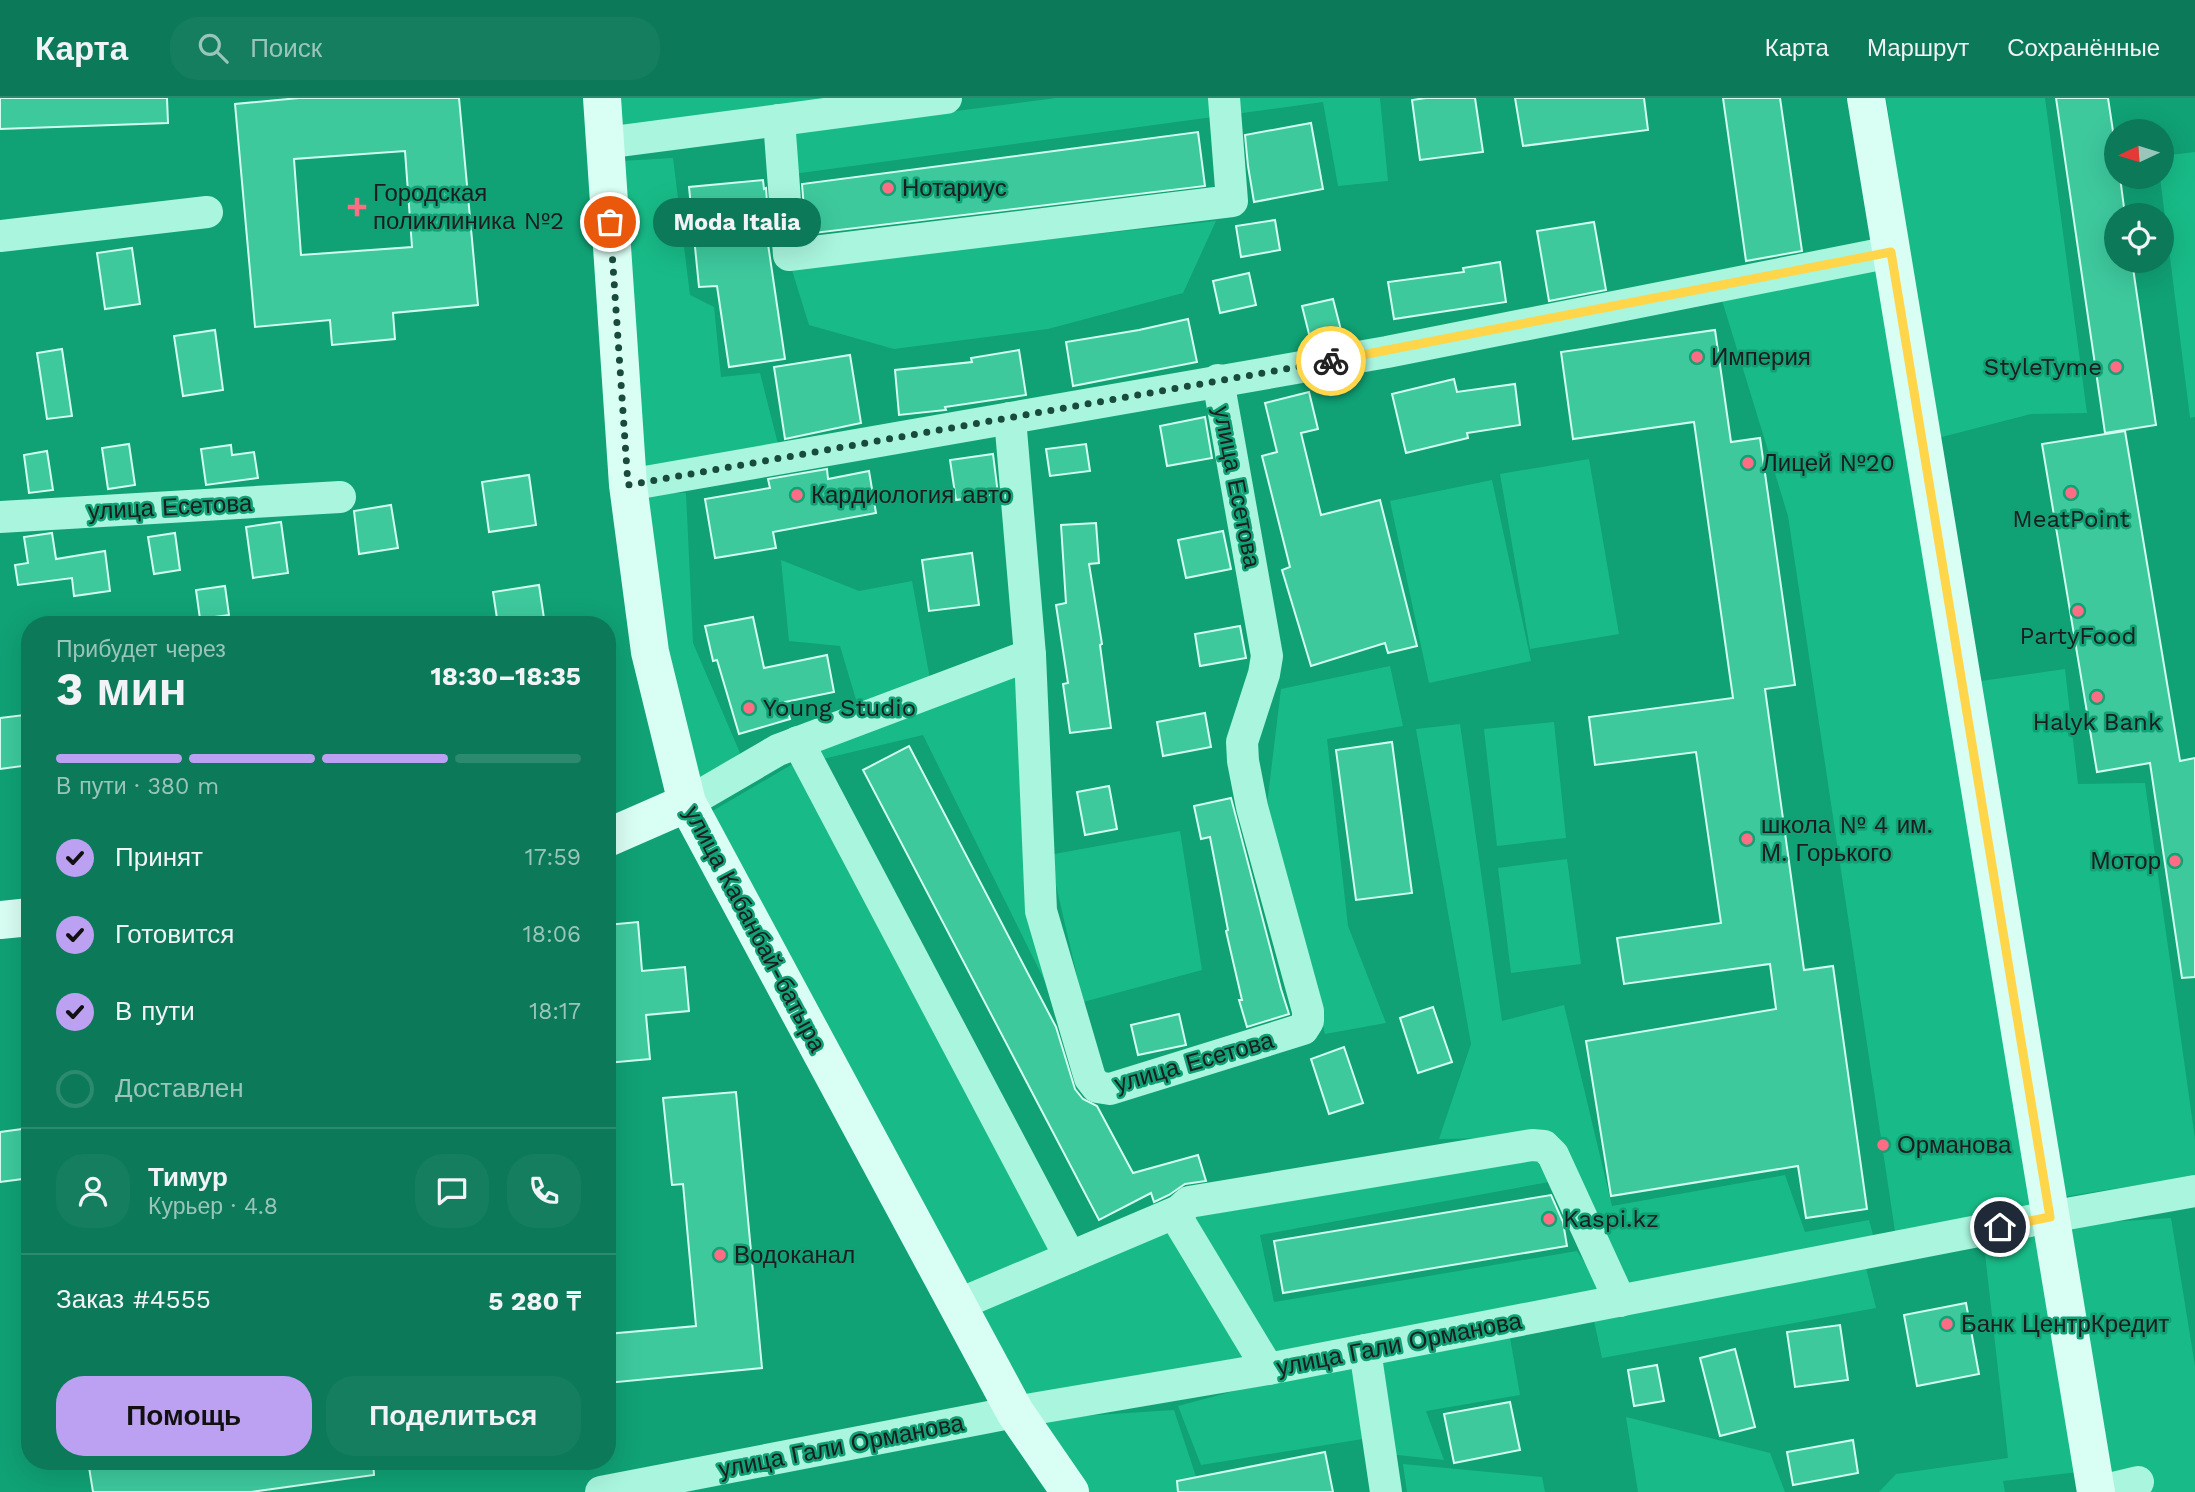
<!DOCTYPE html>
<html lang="ru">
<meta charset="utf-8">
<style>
body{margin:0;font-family:"Work Sans",sans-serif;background:#157e5e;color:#f1f3f6;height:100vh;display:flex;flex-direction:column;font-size:26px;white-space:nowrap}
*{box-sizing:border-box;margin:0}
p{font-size:23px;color:#9ac5ba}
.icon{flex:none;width:38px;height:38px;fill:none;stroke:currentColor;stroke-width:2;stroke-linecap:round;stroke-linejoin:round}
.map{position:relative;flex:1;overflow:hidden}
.drawer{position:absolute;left:21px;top:518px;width:595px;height:854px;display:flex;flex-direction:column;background:#0c7958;border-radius:28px;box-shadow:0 7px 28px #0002}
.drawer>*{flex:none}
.needle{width:46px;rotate:266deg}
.fabs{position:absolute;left:2104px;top:21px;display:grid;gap:14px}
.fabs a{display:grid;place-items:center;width:70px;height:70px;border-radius:50%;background:#0c7958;box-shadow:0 7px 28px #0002;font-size:35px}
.pin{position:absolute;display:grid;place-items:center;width:60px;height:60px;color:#fff;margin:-30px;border:4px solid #fff;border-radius:50%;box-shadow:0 2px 7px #0007}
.courier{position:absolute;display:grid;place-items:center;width:70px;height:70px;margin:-35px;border:5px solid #ffd54a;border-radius:50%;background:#fff;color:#222;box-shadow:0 2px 9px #0007}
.bubble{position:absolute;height:49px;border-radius:24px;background:#0c7958;box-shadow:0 7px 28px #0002;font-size:23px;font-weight:700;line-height:49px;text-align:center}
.summary em{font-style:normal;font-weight:700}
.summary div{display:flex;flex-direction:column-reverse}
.summary{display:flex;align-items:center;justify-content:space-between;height:119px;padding:0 35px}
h1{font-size:46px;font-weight:700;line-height:52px}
.bar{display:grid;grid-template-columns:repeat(4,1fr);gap:10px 7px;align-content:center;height:84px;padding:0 35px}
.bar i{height:9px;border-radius:5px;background:#2c8a6e}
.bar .active{background:#bca0f2}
.bar p{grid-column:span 4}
.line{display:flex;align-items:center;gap:18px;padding:0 35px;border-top:2px solid #2c8a6e}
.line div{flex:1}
.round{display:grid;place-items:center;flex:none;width:74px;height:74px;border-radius:28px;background:#157e5e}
ol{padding:0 35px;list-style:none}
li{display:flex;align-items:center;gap:21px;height:77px}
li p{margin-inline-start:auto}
li .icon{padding:7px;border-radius:50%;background:#bca0f2;color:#111;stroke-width:4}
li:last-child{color:#9ac5ba}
li i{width:38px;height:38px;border:4px solid #2c8a6e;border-radius:50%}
.primary-button{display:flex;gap:14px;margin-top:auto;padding:14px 35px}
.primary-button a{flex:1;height:80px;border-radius:28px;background:#bca0f2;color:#111;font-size:28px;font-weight:700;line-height:80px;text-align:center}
.primary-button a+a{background:#157e5e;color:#f1f3f6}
header{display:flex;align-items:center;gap:42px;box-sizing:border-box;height:98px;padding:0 35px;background:#0c7958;border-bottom:2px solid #2c8a6e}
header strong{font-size:33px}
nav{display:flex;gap:38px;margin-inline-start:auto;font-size:24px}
.search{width:490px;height:63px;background:#157e5e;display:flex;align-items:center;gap:18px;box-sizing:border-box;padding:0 24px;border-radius:28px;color:#9ac5ba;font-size:26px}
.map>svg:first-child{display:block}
.green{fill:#18bb87}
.building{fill:#3ec99d;stroke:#d2fef0;stroke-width:2;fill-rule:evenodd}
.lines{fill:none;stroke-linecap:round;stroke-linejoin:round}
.street{stroke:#a9f5dd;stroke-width:32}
.secondary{stroke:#d9fef3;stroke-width:38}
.done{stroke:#184b3c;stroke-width:7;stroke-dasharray:0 12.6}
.route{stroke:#ffd54a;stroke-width:9}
.poi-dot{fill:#ff6d84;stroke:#10a175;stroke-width:2.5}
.labels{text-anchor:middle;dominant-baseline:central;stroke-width:5;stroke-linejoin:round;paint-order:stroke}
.poi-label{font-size:24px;fill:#1d1d1d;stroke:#10a175;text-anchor:start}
.street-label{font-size:24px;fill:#1d1d1d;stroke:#10a175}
</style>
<header>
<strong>Карта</strong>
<div class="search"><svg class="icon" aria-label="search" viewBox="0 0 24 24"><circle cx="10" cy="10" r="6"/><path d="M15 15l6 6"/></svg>Поиск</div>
<nav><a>Карта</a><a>Маршрут</a><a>Сохранённые</a></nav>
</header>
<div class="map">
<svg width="2195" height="1394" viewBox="0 0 2195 1394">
<rect width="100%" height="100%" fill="#10a175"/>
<!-- green -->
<g class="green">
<path d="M614 0H842L615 34Z"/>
<path d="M1056 0H1380L1388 83 1338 88 1323 4 793 76 795 34Z"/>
<path d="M1886 0H2045L2087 315 2031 316 1938 340Z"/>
<path d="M2195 54V319L2190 320 2160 79 2161 58Z"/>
<path d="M673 60 690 197 714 209 721 279 760 275 778 346 640 373 621 63Z"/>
<path d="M1216 123 1183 195 1048 231 894 251 809 227 791 169Z"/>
<path d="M1883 166 2037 1112 1896 1140 1788 418 1721 199Z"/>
<path d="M1589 361 1619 536 1530 551 1500 376Z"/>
<path d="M1492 382 1531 563 1429 585 1390 403Z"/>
<path d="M637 395H686L693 545 740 655 693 691Z"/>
<path d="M781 462 859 493 912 483 930 581 857 605 840 548 789 543Z"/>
<path d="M1024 567 1060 914 923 637 823 661 816 645Z"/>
<path d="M1390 568 1403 628 1327 641 1348 828 1386 925 1325 936 1267 706 1281 591Z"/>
<path d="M2065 571 2078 686 2145 685 2195 1041V1078L2062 1099 1974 584Z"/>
<path d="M1554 624 1566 740 1497 748 1484 631Z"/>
<path d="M1460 626 1502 923 1564 907 1612 1108 1785 1077 1805 1134 1869 1122 1875 1144 1626 1191 1557 1039 1439 1041 1471 946 1416 631Z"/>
<path d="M798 663 1070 1176 1169 1126 1250 1263 1027 1296 709 715Z"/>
<path d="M1180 733 1202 872 1083 904 1049 757Z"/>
<path d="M1567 761 1581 866 1511 875 1498 770Z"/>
<path d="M1536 1061 1549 1084 1260 1137 1274 1204 1577 1153 1605 1196 1278 1262 1194 1119Z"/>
<path d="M2171 1120 2195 1268V1394H2110L2064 1127Z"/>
<path d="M2041 1130 2086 1373 2003 1383 2005 1394H1879L1896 1376 2008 1360 1984 1147Z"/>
<path d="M1865 1166 1876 1210 1602 1260 1593 1218Z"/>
<path d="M1509 1234 1520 1297 1426 1313 1444 1362 1388 1356 1373 1255Z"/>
<path d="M1359 1260 1369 1340 1201 1367 1178 1308Z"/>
<path d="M1174 1312 1201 1394H1089L1034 1321Z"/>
<path d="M1626 1319 1770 1355 1785 1394H1638Z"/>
<path d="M1403 1366 1542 1379 1545 1394H1407Z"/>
</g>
<!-- building -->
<g class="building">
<path d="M0 0H167L168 25 0 31Z"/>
<path d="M299 0H459L478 207 393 215 395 241 332 247 330 222 255 229 235 6ZM405 53 412 149 301 157 294 61Z"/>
<path d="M1426 0H1475L1483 54 1420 62 1412 2Z"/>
<path d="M1515 0H1644L1648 32 1523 48Z"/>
<path d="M1723 0H1780L1802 153 1746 163Z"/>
<path d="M2056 0H2108L2116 53V79H2120L2125 117H2116V163H2132L2156 327 2105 335Z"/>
<path d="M1311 25 1323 91 1254 104 1248 68 1245 37Z"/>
<path d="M1198 34 1205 88 806 136 802 86Z"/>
<path d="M763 82 764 91 766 90 770 146H768L785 261 729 269 717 188 699 189 689 89Z"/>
<path d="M1275 122 1280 152 1241 159 1236 128Z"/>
<path d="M1594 124 1606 192 1549 203 1537 133Z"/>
<path d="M132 150 140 206 105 211 97 155Z"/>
<path d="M1500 164 1506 204 1394 221 1388 184 1464 174 1463 170Z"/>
<path d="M1249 175 1256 207 1220 215 1213 183Z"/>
<path d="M1333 201 1342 236 1311 244 1302 208Z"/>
<path d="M1188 221 1197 264 1073 288 1066 244 1139 232Z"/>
<path d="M215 232 223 292 183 298 174 238Z"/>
<path d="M1715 232 1731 344 1760 340 1795 587 1765 591 1804 872 1833 868 1867 1111 1806 1120 1798 1068 1611 1098 1586 943 1776 911 1770 866 1624 886 1617 840 1721 825 1696 654 1595 667 1589 619 1733 600 1694 324 1573 341 1561 254Z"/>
<path d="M62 251 72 318 47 321 37 255Z"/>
<path d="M1019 252 1026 297 945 309 946 312 899 317 895 272 972 264 971 260Z"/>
<path d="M850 257 861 325 785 341 774 269Z"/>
<path d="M1454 281 1457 294 1515 286 1520 327 1467 335 1468 340 1406 355 1392 296Z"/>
<path d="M1309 294 1318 331 1301 335 1321 417 1380 402 1417 548 1388 555 1385 545 1311 568 1282 472 1290 469 1262 358 1277 354 1265 305Z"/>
<path d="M1205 319 1212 360 1167 368 1160 328Z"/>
<path d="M2125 333 2180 663 2195 660V879L2182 880 2150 665 2097 674 2042 346Z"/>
<path d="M129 346 135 387 108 391 102 350Z"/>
<path d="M1086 346 1090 373 1050 378 1046 351Z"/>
<path d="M231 347 232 357 254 354 258 380 206 387 201 351Z"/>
<path d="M47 353 53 392 29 395 24 357Z"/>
<path d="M993 356 998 396 956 402 950 362Z"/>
<path d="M827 371 828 381 869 373 876 415 773 434 776 450 715 460 705 401 770 390 768 381Z"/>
<path d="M529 377 536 427 489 434 482 384Z"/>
<path d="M391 407 398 450 359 456 354 413Z"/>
<path d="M281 424 288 475 253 480 246 429Z"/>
<path d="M1096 425 1099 465 1089 466 1102 546 1100 547 1111 630 1070 635 1063 586 1068 585 1056 507 1066 505 1061 427Z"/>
<path d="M1223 433 1231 471 1186 480 1178 442Z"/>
<path d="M52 435 56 461 105 453 110 493 74 498 72 480 18 487 15 467 28 465 24 439Z"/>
<path d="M175 435 180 472 154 476 148 439Z"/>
<path d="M972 455 979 507 929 513 922 462Z"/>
<path d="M539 487 545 527H498L493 494Z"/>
<path d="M225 488 229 517 200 521 196 492Z"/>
<path d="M753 519 764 570 827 557 834 594 785 604 790 621 739 636 717 562 713 563 705 528Z"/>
<path d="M1240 528 1246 560 1200 568 1195 536Z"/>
<path d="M1205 615 1211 649 1163 658 1157 624Z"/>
<path d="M24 617 30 667 0 671V620Z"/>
<path d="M1392 644 1412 795 1356 802 1336 652Z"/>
<path d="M909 648 1056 929 1075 991 1083 1001 1097 1008 1133 1075 1198 1057 1206 1083 1185 1086 1169 1097 1154 1104 1151 1095 1099 1122 863 672Z"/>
<path d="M1109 688 1117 731 1085 737 1077 694Z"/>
<path d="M1231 700 1281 891 1289 916 1247 929 1239 902H1242L1226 833 1228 832 1210 739 1201 741 1194 708Z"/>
<path d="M638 824 642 873 685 869 689 913 646 917 650 961 607 965V827Z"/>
<path d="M1433 909 1452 964 1418 975 1400 920Z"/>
<path d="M1179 916 1186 947 1138 957 1131 927Z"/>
<path d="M1344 949 1363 1005 1329 1016 1311 961Z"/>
<path d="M736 994 762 1270 607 1285V1236L696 1228 683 1086 672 1087 663 1000Z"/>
<path d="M30 1030V1080L0 1084V1034Z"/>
<path d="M1551 1097 1563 1124 1567 1148 1283 1195 1274 1143Z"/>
<path d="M1966 1205 1979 1276 1917 1288 1904 1217Z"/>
<path d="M1840 1227 1848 1282 1795 1289 1787 1234Z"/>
<path d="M1735 1251 1755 1329 1720 1338 1700 1260Z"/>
<path d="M1657 1267 1664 1303 1634 1308 1628 1272Z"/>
<path d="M1510 1304 1520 1352 1454 1365 1444 1316Z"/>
<path d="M1853 1342 1858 1375 1793 1387 1787 1354Z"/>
<path d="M1325 1354 1333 1394H1178L1177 1383Z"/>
<path d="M88 1363H373L374 1377 251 1394H93Z"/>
</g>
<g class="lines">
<!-- street -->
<g class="street">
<path d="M779 22 789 157 1232 103 1224 0"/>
<path d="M605 45 946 0"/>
<path d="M0 138 207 114"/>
<path d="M1010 320 1030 557 1041 813 1090 980 1097 989 1110 991 1303 931 1308 923V913L1252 709 1243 663 1242 644 1264 576 1267 558 1218 282"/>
<path d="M628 387 1387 254 1891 154"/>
<path d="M0 419 340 399"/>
<path d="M798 644 1070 1159"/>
<path d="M687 705 778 652 1030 557"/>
<path d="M957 1207 1179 1113"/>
<path d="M1365 1252 1386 1394"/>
<path d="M1268 1271 1180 1125 1179 1113 1189 1104 1532 1047 1544 1048 1553 1057 1620 1203"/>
<path d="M601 1394 1015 1314 1268 1271 2050 1119 2195 1093"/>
<path d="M2096 1394 2138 1384"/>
</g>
<!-- secondary -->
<g class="secondary">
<path d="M602 0 628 387 650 554 687 705 1015 1314 1070 1394"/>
<path d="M1866 0 2096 1394"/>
<path d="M607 740 687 705"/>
<path d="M0 822 30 819"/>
</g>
</g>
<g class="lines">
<!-- done -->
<path class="done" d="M610 124 628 387 1331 263"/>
<!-- route -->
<path class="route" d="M1331 263 1891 154 2050 1119 2000 1129"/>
</g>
<!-- markers -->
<g class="poi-dot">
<circle cx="888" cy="90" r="7"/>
<path d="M353.5 98.5h7v7h7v7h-7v7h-7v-7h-7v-7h7z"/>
<circle cx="1697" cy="259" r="7"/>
<circle cx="2116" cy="269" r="7"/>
<circle cx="1748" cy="365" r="7"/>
<circle cx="2071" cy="395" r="7"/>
<circle cx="797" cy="397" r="7"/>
<circle cx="2078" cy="513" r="7"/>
<circle cx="2097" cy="599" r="7"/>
<circle cx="749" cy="610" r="7"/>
<circle cx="1747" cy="741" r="7"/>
<circle cx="2175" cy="763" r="7"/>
<circle cx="1883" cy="1047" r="7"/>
<circle cx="1549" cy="1121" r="7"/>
<circle cx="720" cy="1157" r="7"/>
<circle cx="1947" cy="1226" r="7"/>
</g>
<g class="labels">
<!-- poi labels -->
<g class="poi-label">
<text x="902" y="90">Нотариус</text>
<text x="373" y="95">Городская<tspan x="373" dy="28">поликлиника №2</tspan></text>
<text x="1711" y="259">Империя</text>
<text x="2102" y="269" text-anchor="end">StyleTyme</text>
<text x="1762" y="365">Лицей №20</text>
<text x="811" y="397">Кардиология авто</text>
<text x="2071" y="421" text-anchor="middle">MeatPoint</text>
<text x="2078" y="538" text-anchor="middle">PartyFood</text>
<text x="763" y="610">Young Studio</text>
<text x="2097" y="624" text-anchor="middle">Halyk Bank</text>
<text x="1761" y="727">школа № 4 им.<tspan x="1761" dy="28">М. Горького</tspan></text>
<text x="2161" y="763" text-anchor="end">Мотор</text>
<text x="1897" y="1047">Орманова</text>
<text x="1563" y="1121">Kaspi.kz</text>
<text x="734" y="1157">Водоканал</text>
<text x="1961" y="1226">Банк ЦентрКредит</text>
</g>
<!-- street labels -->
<g class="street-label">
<text transform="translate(1237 389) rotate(79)">улица Есетова</text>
<text transform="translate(170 409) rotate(-3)">улица Есетова</text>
<text transform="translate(755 831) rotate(62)">улица Кабанбай-батыра</text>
<text transform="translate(1194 964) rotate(-16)">улица Есетова</text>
<text transform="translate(1399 1246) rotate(-11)">улица Гали Орманова</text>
<text transform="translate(841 1348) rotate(-11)">улица Гали Орманова</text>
</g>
</g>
</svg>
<div class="fabs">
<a><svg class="needle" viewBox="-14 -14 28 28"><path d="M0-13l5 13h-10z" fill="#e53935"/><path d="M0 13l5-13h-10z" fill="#9ac5ba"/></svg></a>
<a><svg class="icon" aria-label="locate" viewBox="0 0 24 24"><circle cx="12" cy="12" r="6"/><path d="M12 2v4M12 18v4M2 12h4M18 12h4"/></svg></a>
</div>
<div class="pin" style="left:610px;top:124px;background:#ea580c"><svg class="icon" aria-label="bag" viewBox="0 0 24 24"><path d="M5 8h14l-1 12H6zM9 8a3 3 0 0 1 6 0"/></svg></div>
<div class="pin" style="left:2000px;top:1129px;background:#1f2937"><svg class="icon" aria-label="home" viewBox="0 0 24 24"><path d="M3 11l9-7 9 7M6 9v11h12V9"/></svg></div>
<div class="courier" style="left:1331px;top:263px"><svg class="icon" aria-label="bike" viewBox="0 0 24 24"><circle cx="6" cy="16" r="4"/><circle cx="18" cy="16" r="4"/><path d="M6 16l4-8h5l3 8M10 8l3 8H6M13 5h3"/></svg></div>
<div class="bubble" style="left:653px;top:100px;width:168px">Moda Italia</div>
<section class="drawer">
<div class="summary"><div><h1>3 мин</h1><p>Прибудет через</p></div><em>18:30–18:35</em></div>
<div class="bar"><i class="active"></i><i class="active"></i><i class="active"></i><i></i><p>В пути · 380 m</p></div>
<ol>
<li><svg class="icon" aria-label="check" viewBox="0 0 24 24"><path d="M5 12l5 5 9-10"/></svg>Принят<p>17:59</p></li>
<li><svg class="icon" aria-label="check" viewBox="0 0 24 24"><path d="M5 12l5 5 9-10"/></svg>Готовится<p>18:06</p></li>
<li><svg class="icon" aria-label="check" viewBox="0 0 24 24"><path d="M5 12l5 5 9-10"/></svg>В пути<p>18:17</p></li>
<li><i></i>Доставлен</li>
</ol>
<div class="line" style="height:126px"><a class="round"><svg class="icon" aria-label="person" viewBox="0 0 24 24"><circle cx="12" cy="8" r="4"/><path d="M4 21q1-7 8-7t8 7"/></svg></a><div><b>Тимур</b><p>Курьер · 4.8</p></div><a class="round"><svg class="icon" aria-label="chat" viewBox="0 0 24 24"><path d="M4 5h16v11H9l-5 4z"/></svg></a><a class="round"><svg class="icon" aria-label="phone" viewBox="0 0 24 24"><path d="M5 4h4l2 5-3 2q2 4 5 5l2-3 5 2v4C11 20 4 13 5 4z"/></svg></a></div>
<div class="line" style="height:91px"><div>Заказ #4555</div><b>5 280 ₸</b></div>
<div class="primary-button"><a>Помощь</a><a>Поделиться</a></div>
</section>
</div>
